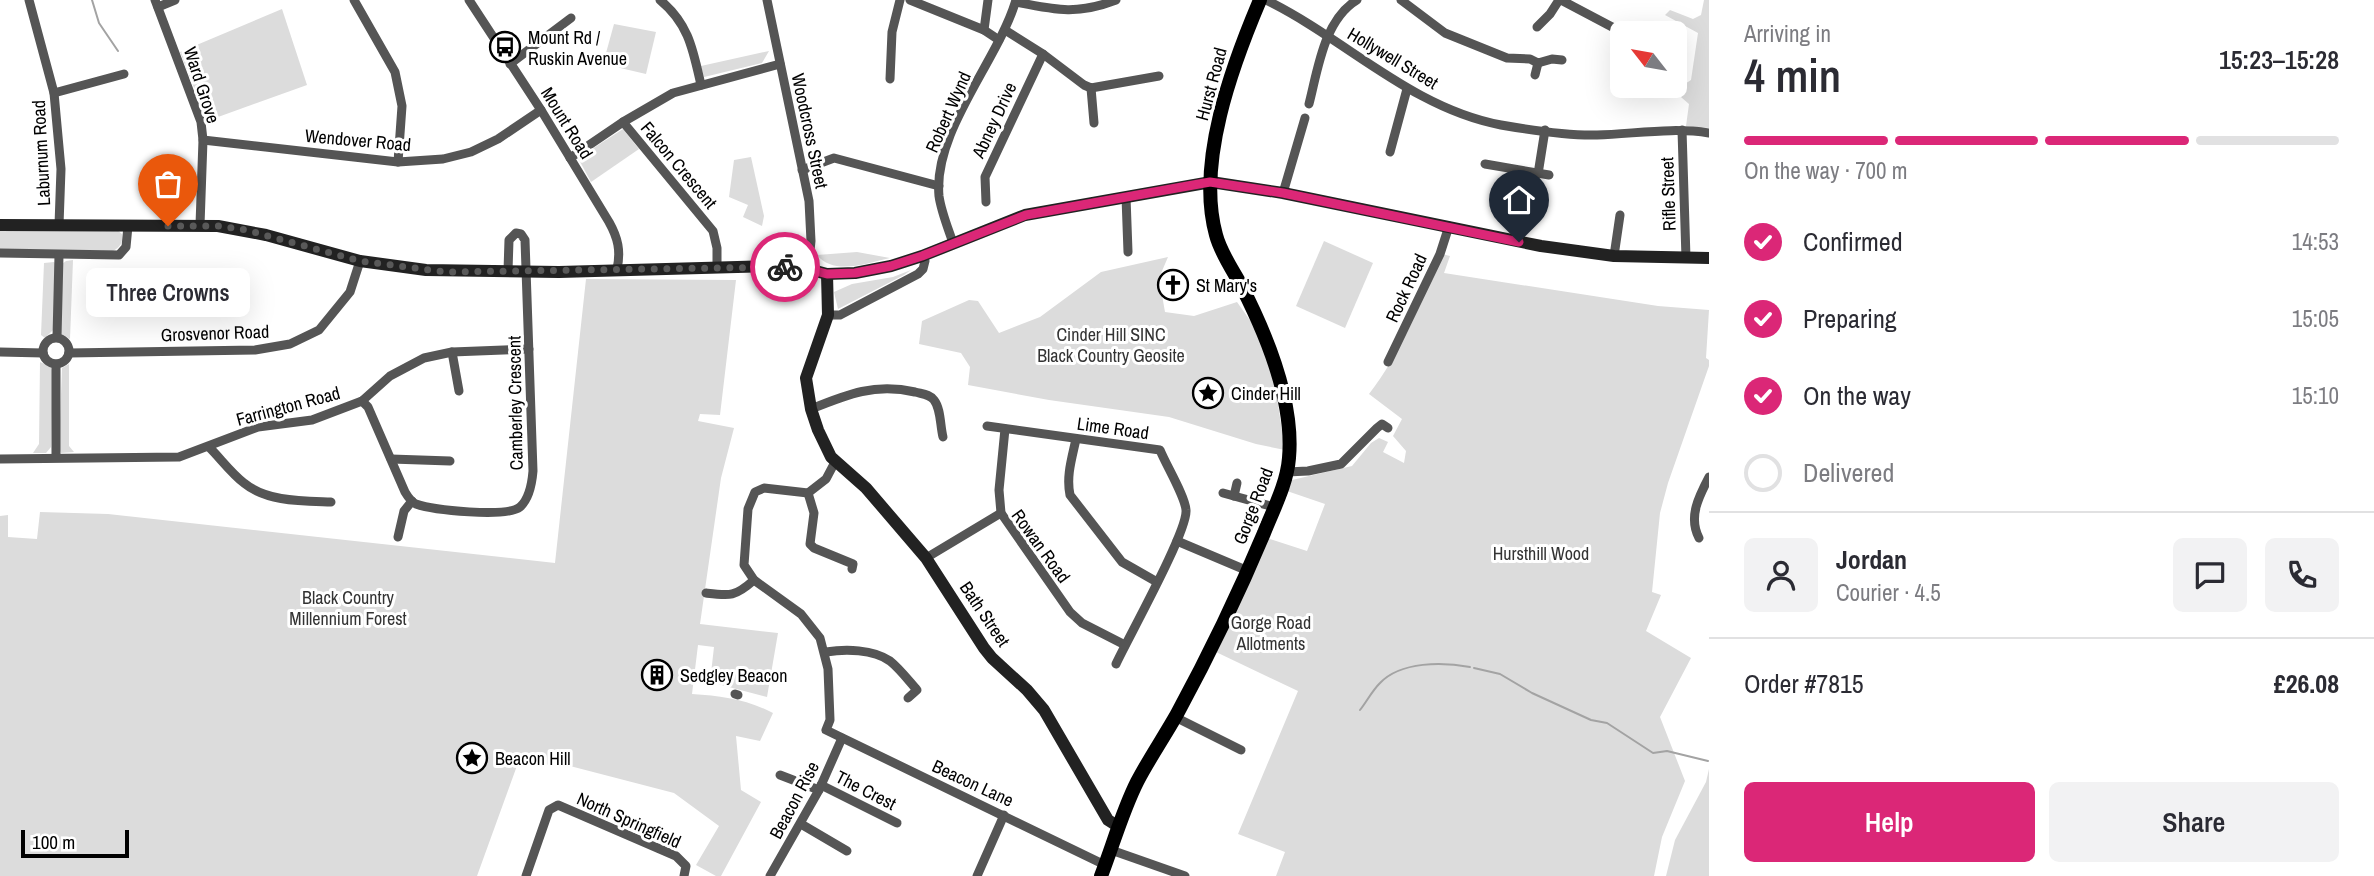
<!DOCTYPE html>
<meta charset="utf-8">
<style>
body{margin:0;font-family:"Archivo Narrow",sans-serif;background:#f2f2f3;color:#2b2b33;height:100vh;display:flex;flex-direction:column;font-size:26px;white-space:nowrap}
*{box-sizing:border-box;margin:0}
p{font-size:23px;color:#7c7c81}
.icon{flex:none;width:38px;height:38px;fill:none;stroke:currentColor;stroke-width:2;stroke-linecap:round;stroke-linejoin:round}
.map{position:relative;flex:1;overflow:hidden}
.side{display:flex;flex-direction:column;background:#fff;width:665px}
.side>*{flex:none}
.needle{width:46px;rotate:301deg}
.controls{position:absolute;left:1610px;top:21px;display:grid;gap:14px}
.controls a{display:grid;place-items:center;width:77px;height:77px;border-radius:10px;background:#fff;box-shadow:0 7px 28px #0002;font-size:35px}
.scale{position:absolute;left:21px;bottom:18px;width:108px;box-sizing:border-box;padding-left:7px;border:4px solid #000;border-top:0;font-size:19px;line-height:24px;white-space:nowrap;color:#000;-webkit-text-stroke:5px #fff;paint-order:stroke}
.pin{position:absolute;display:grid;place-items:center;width:60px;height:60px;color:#fff;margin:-72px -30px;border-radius:50% 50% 50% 0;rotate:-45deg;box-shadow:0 0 7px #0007}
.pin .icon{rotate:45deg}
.courier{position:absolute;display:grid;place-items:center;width:70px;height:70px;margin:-35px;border:5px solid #db2777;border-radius:50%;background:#fff;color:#222;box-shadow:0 2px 9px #0007}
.bubble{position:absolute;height:49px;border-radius:10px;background:#fff;box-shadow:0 7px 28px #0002;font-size:23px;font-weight:600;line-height:49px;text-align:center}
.overview em{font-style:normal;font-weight:600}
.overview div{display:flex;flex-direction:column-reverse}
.overview{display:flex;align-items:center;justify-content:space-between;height:119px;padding:0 35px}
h1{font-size:46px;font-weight:600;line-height:52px}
.bar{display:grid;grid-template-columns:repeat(4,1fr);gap:10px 7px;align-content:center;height:84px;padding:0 35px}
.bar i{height:9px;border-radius:5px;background:#e1e1e2}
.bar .on{background:#db2777}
.bar p{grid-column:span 4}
.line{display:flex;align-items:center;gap:18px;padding:0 35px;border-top:2px solid #e1e1e2}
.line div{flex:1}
.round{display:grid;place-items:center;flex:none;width:74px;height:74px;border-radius:10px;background:#f2f2f3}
ol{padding:0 35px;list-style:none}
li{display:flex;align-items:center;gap:21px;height:77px}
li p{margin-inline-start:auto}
li .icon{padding:7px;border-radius:50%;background:#db2777;color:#fff;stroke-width:4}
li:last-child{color:#7c7c81}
li i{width:38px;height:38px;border:4px solid #e1e1e2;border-radius:50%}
.cta{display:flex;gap:14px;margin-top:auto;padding:14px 35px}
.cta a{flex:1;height:80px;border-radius:10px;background:#db2777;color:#fff;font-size:28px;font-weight:600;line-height:80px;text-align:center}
.cta a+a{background:#f2f2f3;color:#2b2b33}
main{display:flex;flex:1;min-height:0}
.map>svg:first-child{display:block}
.green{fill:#dcdcdc}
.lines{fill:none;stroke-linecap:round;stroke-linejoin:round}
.stream{stroke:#a3a3a3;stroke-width:2}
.street{stroke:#555;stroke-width:9}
.secondary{stroke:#222;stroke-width:12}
.primary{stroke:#000;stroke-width:14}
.done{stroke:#595959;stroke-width:7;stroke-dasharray:0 12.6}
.route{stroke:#db2777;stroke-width:9}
.labels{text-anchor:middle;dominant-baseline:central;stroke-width:6;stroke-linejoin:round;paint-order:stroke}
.poi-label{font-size:18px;fill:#000;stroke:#fff;text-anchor:start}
.street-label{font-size:18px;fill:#000;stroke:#fff}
.park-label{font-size:18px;fill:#333;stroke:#fff}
</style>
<main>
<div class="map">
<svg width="1709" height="876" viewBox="0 0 1709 876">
<rect width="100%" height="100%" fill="#fff"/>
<!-- green -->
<g class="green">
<path d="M1704 0H1709V128L1686 126 1689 104 1674 91 1691 80 1698 33 1665 15 1670 10 1693 19 1701 15Z"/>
<path d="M282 9 307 85 207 121 180 52Z"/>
<path d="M614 24 656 32 646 74 603 64Z"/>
<path d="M769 51 762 63 704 77 701 66Z"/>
<path d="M623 129 639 149 591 182 578 158Z"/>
<path d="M751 157 764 216 762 226 743 217 748 205 729 197 734 160Z"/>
<path d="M0 230H117L122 234C123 243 120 247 113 251L0 249Z"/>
<path d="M1324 241 1373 263 1345 328 1296 306Z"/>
<path d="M857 252 890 258C867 263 834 276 817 255Z"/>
<path d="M1442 254 1450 256 1444 273 1658 306 1709 310 1706 358 1709 360V366L1668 483 1660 513 1652 592 1661 595 1646 631 1691 658 1660 717 1685 781 1662 837 1654 876H1276L1285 852 1238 834 1298 691 1216 652 1267 538 1307 551 1325 504 1287 491 1292 480 1352 466 1371 443 1379 438 1388 442 1383 452 1404 463 1406 451 1393 436 1402 419 1369 394C1401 353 1421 303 1442 254Z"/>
<path d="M1168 257 1159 278 1165 312 1194 316 1237 302 1259 333 1275 385 1285 450 1256 444 1169 417 1049 400 968 385 970 367 961 353 919 344 922 321 969 300 978 301 999 333 1040 317 1101 272Z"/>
<path d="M73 260 70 339 60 333 62 264 66 261Z"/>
<path d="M54 262 56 264 53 330 45 338 41 335 44 263Z"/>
<path d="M911 270 904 275 838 309 834 292 852 284 893 277Z"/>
<path d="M586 279 736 280 720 415 700 414 698 421 734 428 721 478 700 624 778 633 767 697 710 682 714 647 698 645 692 694C722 696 746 699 773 713L760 741 736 736 741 790 761 802 721 876H716L696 865 719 826 674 793 570 766 518 763 477 876H0V516L8 515V537L37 539 40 512 108 514 555 563Z"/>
<path d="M40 362 51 367 53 374 51 447 46 453H33L39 444Z"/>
<path d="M69 364V446L74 452 61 453 59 449 62 368Z"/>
<path d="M1709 769V876H1666L1675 840 1706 782Z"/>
</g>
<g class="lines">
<!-- stream -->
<g class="stream">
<path d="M92 0 99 23 118 51"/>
<path d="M1474 668 1500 674 1532 693 1591 720 1607 723 1653 753 1667 751 1708 761"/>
<path d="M1360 710C1367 701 1372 691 1380 683 1401 661 1443 662 1470 667"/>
</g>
<!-- street -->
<g class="street">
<path d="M29 0 54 93 61 169 59 225"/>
<path d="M155 0 201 122 203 140 200 225"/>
<path d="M354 0 395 72 402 106 398 162"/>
<path d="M469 0 541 110 609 222C618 238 621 251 617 269"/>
<path d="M660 0C689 24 693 50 701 85"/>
<path d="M767 0 809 201 811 241 808 269"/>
<path d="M910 0 984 30 999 40"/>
<path d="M1266 0C1346 39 1411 108 1501 125 1530 130 1568 136 1597 135 1634 134 1672 127 1709 133"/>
<path d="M1401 0 1445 33 1507 58 1530 59 1538 63 1552 59 1562 60"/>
<path d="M1561 0 1614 28 1632 33"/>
<path d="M1016 2C1056 10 1077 15 1116 0"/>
<path d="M158 7 175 0"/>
<path d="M1537 27 1550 14 1559 0"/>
<path d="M984 30 988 0"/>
<path d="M1005 30 1043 54 1084 85 1091 88 1159 76"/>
<path d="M510 64 571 18"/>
<path d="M1535 75 1538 63"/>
<path d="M890 79 892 32 900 0"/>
<path d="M1091 88 1094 123"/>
<path d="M54 93 124 74"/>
<path d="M1309 104C1318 69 1324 20 1357 0"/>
<path d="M623 122 713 231 717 248V268"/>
<path d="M1682 130 1686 258"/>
<path d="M203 140 398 162 443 159 471 152 498 139 541 110"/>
<path d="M1390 152 1407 89"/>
<path d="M570 158 623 122 673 93 780 64"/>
<path d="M1485 164 1549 175"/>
<path d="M802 170 834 158 939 186"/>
<path d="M1538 174 1545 130"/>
<path d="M1283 193 1305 118"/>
<path d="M1126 197 1128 252"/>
<path d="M986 202 985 177 1043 54"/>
<path d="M953 243C948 228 941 211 939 196 933 131 998 61 1016 0"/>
<path d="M0 253 119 255 126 247 128 226"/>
<path d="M1614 256 1620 215"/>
<path d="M828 315H840L918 274 923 269 925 261 922 256"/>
<path d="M57 337 59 255"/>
<circle cx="56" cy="351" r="13"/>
<path d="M0 352 43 353"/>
<path d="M452 352 459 391"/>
<path d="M69 353 255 350 290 344 319 330 350 292 360 261"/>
<path d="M1388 362 1440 254 1449 226"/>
<path d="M362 401 368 407 405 492C408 497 411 502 416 504 433 510 506 518 520 507 529 499 532 483 533 471L525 240 521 234 516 233 509 240 508 271"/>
<path d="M811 409C848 394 875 383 915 392 922 394 930 394 934 400 941 409 940 425 943 437"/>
<path d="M987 426 1160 450C1166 465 1185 496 1186 510 1188 531 1128 638 1116 664"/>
<path d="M1005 429 999 490 1001 513 1070 612 1082 623 1125 645"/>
<path d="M1076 439C1072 458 1066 476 1070 495L1122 562 1157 582"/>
<path d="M209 447C221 459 231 473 244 483 267 502 303 501 331 502"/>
<path d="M56 457V364"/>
<path d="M0 459 179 457 258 427 312 420 362 401 390 376 424 358 452 352 529 349"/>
<path d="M391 459 450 461"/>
<path d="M835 462 826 479 808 493 764 488 755 492 748 509 744 565 754 580 801 614 820 638 828 669 830 720 826 730 1105 865"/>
<path d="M1287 472 1308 471 1341 464 1377 428 1382 424 1388 428"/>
<path d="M808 493 814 513 810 544 814 548 853 564 852 569"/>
<path d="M1223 493 1274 507"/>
<path d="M1234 496 1237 483"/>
<path d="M398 537 404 511 412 501"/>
<path d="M1699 538C1688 517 1699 496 1709 477"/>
<path d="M1177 541 1248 571"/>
<path d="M926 558 1001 513"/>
<path d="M706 593C730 596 735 597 754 580"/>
<path d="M826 652C845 649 873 649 890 661 900 669 909 681 917 690L908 698"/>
<path d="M735 694 738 695"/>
<path d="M1175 717 1241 750"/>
<path d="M780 775 819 790"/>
<path d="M821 785 897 823"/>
<path d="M801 824 847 851"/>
<path d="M1111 850 1185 876"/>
<path d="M526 876 549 810 558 805 676 856 686 866 684 876"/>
<path d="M770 876 819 790 842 738"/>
<path d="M977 876 1004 815"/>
</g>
<!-- secondary -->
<g class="secondary">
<path d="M0 225 218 226 266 235 360 261 426 270 559 272 773 266 808 269 827 274 855 273 891 266 922 256 1025 215 1211 182 1283 193 1541 246 1614 256 1709 258"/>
<path d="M827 274 828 315 806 378 811 409 818 430 831 457 866 488 926 558 984 648 992 658 1027 690 1044 710 1108 820 1119 827"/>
</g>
<!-- primary -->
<path class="primary" d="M1101 876C1113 845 1122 812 1137 782 1149 759 1164 737 1177 714 1209 655 1238 595 1264 533 1273 510 1287 484 1289 458 1294 402 1267 336 1242 287 1233 270 1221 254 1216 235 1196 163 1232 66 1260 0"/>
</g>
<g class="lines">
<!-- done -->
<path class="done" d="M168 226H218L246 230 360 261 446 272 785 267"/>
<!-- route -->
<path class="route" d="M785 267 808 269 827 274 855 273 891 266 922 256 1026 215 1210 182 1283 193 1519 242"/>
</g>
<!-- icons -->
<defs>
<g id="bus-ring" transform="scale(1.575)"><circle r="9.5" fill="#fff" stroke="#000" stroke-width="1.5"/><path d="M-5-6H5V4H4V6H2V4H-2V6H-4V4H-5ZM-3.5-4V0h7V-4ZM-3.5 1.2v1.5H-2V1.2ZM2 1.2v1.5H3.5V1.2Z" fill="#000"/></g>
<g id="church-ring" transform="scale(1.575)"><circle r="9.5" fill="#fff" stroke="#000" stroke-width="1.5"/><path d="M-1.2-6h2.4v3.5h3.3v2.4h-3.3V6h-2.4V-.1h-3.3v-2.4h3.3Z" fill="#000"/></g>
<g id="sight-ring" transform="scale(1.575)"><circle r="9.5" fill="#fff" stroke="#000" stroke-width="1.5"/><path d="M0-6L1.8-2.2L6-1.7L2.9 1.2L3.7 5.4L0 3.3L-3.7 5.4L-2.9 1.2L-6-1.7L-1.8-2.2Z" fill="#000"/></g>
<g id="building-ring" transform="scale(1.575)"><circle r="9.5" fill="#fff" stroke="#000" stroke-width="1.5"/><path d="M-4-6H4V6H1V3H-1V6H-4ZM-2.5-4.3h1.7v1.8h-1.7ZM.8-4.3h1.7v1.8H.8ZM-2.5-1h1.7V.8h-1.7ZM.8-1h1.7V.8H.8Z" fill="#000"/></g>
</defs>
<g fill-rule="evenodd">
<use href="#bus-ring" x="505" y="47"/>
<use href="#church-ring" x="1173" y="285"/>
<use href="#sight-ring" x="1208" y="393"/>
<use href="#building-ring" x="657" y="675"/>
<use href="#sight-ring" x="472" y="758"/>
</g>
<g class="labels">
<!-- poi labels -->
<g class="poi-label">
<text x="528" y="37">Mount Rd /<tspan x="528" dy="21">Ruskin Avenue</tspan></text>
<text x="1196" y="285">St Mary's</text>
<text x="1231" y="393">Cinder Hill</text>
<text x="680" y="675">Sedgley Beacon</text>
<text x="495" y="758">Beacon Hill</text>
</g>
<!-- street labels -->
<g class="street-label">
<text transform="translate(1393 58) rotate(31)">Hollywell Street</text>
<text transform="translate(1211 84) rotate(-75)">Hurst Road</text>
<text transform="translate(202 85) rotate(72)">Ward Grove</text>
<text transform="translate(948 112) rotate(-66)">Robert Wynd</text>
<text transform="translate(994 120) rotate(-65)">Abney Drive</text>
<text transform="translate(567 123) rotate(58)">Mount Road</text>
<text transform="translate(810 131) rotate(78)">Woodcross Street</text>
<text transform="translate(358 140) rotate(5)">Wendover Road</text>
<text transform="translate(41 153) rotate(-93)">Laburnum Road</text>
<text transform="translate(679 165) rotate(50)">Falcon Crescent</text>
<text transform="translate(1668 194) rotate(-92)">Rifle Street</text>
<text transform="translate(1406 288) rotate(-65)">Rock Road</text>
<text transform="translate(215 333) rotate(-2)">Grosvenor Road</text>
<text transform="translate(515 403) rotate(-91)">Camberley Crescent</text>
<text transform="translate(288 406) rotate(-15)">Farrington Road</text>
<text transform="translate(1113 428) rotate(8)">Lime Road</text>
<text transform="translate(1253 506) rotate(-69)">Gorge Road</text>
<text transform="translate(1041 546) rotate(54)">Rowan Road</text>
<text transform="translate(985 614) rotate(56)">Bath Street</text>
<text transform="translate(973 783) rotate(25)">Beacon Lane</text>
<text transform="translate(866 790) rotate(27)">The Crest</text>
<text transform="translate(794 800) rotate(-62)">Beacon Rise</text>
<text transform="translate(629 820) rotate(24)">North Springfield</text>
</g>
<!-- park labels -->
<g class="park-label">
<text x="1111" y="334">Cinder Hill SINC<tspan x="1111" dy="21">Black Country Geosite</tspan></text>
<text x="1541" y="553">Hursthill Wood</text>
<text x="348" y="597">Black Country<tspan x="348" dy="21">Millennium Forest</tspan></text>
<text x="1271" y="622">Gorge Road<tspan x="1271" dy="21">Allotments</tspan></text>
</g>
</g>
</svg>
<div class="controls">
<a><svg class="needle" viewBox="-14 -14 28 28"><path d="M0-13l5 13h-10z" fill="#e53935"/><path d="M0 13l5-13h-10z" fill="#7c7c81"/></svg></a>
</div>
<div class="scale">100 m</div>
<div class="pin" style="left:168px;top:226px;background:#ea580c"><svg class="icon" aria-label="bag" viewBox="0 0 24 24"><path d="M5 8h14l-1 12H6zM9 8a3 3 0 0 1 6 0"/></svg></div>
<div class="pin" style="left:1519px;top:242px;background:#1f2937"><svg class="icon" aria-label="home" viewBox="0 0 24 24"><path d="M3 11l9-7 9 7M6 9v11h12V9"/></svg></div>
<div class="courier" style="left:785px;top:267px"><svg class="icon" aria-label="bike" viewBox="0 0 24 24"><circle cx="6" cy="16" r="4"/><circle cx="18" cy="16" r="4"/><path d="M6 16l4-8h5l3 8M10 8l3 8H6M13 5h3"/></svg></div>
<div class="bubble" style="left:86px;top:268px;width:164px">Three Crowns</div>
</div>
<section class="side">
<div class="overview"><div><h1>4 min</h1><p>Arriving in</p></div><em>15:23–15:28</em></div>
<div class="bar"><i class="on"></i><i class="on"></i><i class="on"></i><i></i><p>On the way · 700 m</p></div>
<ol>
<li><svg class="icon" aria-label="check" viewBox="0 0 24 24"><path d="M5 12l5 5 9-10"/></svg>Confirmed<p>14:53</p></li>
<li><svg class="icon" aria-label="check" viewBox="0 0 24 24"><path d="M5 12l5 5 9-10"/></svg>Preparing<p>15:05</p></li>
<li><svg class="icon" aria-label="check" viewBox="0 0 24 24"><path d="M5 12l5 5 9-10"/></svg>On the way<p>15:10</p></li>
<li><i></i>Delivered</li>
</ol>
<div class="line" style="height:126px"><a class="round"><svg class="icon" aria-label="person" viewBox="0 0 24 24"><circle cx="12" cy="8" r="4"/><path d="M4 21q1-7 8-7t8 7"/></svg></a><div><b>Jordan</b><p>Courier · 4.5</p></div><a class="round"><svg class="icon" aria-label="chat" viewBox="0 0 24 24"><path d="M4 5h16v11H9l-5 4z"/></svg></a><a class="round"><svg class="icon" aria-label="phone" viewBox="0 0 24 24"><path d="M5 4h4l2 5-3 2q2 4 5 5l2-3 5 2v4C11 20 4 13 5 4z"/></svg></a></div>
<div class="line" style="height:91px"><div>Order #7815</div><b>£26.08</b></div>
<div class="cta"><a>Help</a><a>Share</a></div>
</section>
</main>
